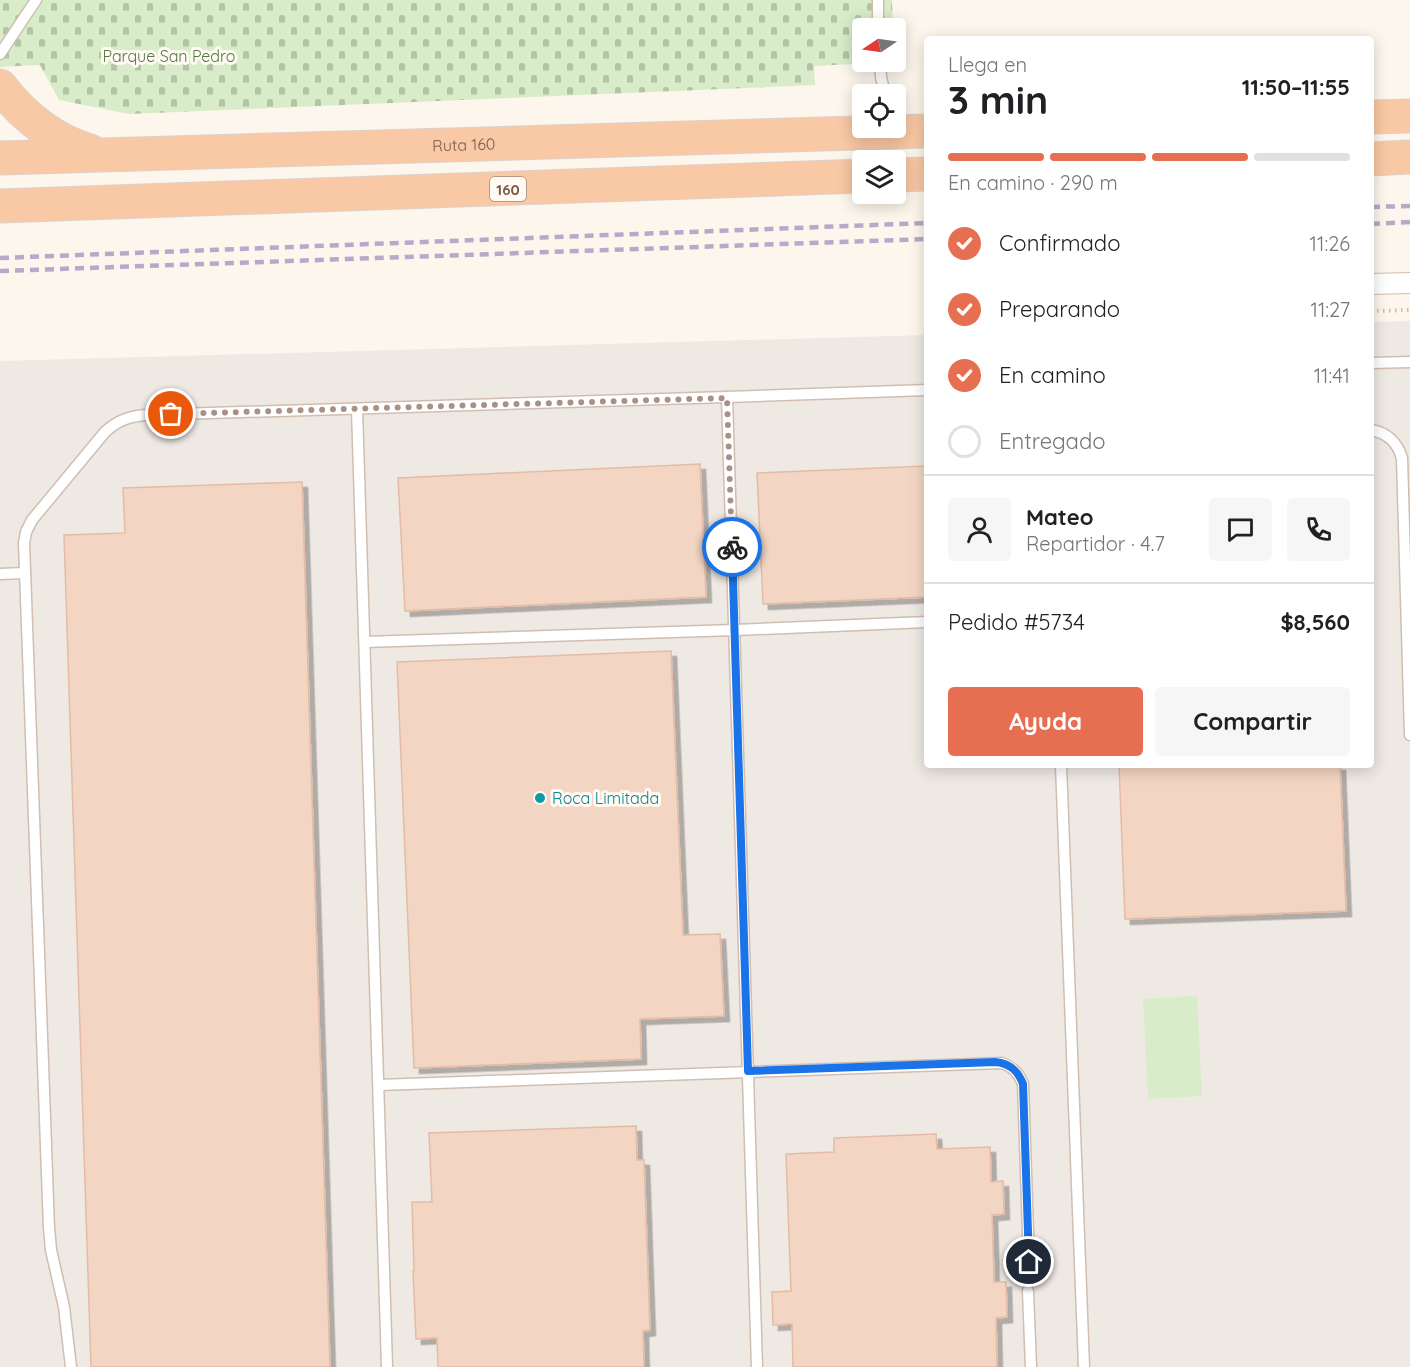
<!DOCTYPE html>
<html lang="es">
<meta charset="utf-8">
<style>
body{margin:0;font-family:Quicksand,sans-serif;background:#f6f6f6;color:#202124;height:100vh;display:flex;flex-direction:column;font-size:22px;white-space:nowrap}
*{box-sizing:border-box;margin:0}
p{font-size:20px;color:#757577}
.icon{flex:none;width:33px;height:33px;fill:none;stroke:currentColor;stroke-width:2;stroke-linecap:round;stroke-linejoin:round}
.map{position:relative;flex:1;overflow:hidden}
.drawer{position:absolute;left:924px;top:36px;width:450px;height:732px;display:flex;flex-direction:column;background:#fff;border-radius:6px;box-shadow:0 3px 15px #0003}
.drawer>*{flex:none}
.needle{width:39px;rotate:257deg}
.controls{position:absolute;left:852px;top:18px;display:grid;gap:12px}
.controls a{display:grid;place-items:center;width:54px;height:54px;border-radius:6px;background:#fff;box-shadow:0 3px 15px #0003;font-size:30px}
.pin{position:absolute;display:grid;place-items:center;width:51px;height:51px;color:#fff;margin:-26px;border:3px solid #fff;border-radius:50%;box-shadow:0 2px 6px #0007}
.courier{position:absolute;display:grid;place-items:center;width:60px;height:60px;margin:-30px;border:4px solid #1a73e8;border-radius:50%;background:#fff;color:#222;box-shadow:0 2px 8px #0007}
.summary em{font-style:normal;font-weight:700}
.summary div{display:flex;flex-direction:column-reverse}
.summary{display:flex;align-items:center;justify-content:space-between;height:102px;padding:0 24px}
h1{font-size:39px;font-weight:700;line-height:45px}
.bar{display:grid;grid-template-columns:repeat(4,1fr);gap:9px 6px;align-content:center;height:72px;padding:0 24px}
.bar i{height:8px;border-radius:4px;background:#e0e0e0}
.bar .current{background:#e76f51}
.bar p{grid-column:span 4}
.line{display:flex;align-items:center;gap:15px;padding:0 24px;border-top:2px solid #e0e0e0}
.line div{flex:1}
.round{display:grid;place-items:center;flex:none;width:63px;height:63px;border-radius:6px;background:#f6f6f6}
ol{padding:0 24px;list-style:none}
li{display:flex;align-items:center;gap:18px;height:66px}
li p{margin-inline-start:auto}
li .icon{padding:6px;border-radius:50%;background:#e76f51;color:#fff;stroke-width:4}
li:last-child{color:#757577}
li i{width:33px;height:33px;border:3px solid #e0e0e0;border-radius:50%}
.primary-button{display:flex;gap:12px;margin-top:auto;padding:12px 24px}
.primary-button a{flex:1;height:69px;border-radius:6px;background:#e76f51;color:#fff;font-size:24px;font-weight:700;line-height:69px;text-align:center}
.primary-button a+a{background:#f6f6f6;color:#202124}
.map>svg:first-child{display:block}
.industrial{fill:#efe9e4}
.cemetery{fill:url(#cemetery-stones)}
.pitch{fill:#d8ecc9}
.building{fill:#f3d5c3;stroke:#e6bba3;stroke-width:1.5;filter:url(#shadow)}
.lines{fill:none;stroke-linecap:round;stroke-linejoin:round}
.service-casing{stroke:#d1beb0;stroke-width:13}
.minor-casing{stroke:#d1beb0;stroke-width:22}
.trunk-casing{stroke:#dad1cd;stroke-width:35}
.path{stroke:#d9b8a5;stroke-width:4;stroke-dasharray:1.5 4.5;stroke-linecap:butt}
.service{stroke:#fff;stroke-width:10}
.minor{stroke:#fff;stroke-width:20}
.trunk{stroke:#f9c8a4;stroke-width:33}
.rail{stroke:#b9a8c9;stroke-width:4.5;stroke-dasharray:9 6;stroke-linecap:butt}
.done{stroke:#a89285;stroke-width:6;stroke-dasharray:0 10.8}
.route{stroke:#1a73e8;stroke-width:8}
.culture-dot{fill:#0f9aa8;stroke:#fffaf3;stroke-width:2}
.labels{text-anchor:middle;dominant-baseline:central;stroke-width:6;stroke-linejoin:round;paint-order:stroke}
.shield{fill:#fffaf3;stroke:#a28b7f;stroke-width:1.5}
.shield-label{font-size:15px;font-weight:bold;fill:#7a5c4d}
.park-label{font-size:16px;fill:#537a41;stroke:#fffaf3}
.street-label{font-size:16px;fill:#7a5c4d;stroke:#fffaf3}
.culture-label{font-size:16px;fill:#0d838f;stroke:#fffaf3;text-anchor:start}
</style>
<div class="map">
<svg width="1410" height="1367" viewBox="0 0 1410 1367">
<defs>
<pattern id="cemetery-stones" width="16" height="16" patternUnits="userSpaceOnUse" patternTransform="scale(1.5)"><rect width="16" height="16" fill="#d8ecc9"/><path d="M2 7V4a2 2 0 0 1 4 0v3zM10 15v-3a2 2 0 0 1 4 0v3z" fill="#b4c2a5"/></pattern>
<filter id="shadow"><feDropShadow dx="5.5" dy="5.5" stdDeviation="0" flood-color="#0004"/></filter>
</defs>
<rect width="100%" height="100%" fill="#fdf6ec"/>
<!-- industrial -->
<path class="industrial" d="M1410 321V1367H0V361L927 335V765H1371V322Z"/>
<!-- cemetery -->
<path class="cemetery" d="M0 0H892L893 28H862V62H895L814 66 815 85 129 114 59 100 40 65 0 67Z"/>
<!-- pitch -->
<path class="pitch" d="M1197 996 1202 1096 1148 1099 1143 999Z"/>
<!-- building -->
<g class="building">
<path d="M700 464 706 597 405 611 398 478Z"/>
<path d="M927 466V597L763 604 757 473Z"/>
<path d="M302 482 330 1367H91L64 535 125 533 123 488Z"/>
<path d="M671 651 683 935 720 934 724 1016 640 1019 641 1059 414 1068 397 662Z"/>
<path d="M1119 765H1340L1346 911 1125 919Z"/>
<path d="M636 1126 637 1160H644L650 1330 643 1331 644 1367H438L437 1338 416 1339 413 1271H414L412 1202H432L429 1133Z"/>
<path d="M936 1134 937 1149 990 1147 991 1182 1003 1181 1004 1214 992 1215 994 1282H1006L1007 1317 996 1318 997 1367H793L792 1324 773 1325 772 1292 791 1291 786 1154 834 1152V1138Z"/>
</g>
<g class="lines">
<!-- service casing -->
<g class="service-casing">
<g id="service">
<path d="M878 0V28"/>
<path d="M0 54 36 0"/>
<path d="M880 62 881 77 885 94"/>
<path d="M1371 363 1410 362"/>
<path d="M727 397 757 1367"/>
<path d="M357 409 387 1367"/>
<path d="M1371 430C1388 433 1397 442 1402 458L1410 735"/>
<path d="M0 574 25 573"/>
<path d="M365 642 735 630 927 622"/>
<path d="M1061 765 1084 1367"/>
<path d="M379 1085 1002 1063C1013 1067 1019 1073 1023 1084L1029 1262"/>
<path d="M1028 1291 1031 1367"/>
<path d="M71 1367 64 1307 51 1250 49 1228 24 543 26 532 32 520 105 432C118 420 130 416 147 415L727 397 927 390"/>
</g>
</g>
<!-- minor casing -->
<g class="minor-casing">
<path id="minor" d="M1371 284 1410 283"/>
</g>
<!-- trunk casing -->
<g class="trunk-casing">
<g id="trunk">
<path d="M0 86C24 117 52 140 90 151"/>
<path d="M1371 117 1410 116"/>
<path id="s1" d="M0 158 927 131"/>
<path d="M1371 159 1410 157"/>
<path d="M896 175 927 174"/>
<path d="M0 206 862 176"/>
</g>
</g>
<!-- path -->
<path class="path" d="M1371 311 1410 310"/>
<!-- service -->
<use href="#service" class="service"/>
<!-- minor -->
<use href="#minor" class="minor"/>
<!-- trunk -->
<use href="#trunk" class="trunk"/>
<!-- rail -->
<g class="rail">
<path d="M1371 207 1410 206"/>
<path d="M1371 224 1410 222"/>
<path d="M0 258 927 223"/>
<path d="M0 271 927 239"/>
</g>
</g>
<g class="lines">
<!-- done -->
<path class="done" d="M171 414 727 398 732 547"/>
<!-- route -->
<path class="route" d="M732 547 748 1071 995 1062C1010 1063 1018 1071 1023 1084L1029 1262"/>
</g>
<!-- markers -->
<circle class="culture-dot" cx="540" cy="798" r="6"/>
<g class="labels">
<!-- shield labels -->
<rect class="shield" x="490" y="177" width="36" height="24" rx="4.5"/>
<g class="shield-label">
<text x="508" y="189">160</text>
</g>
<!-- park labels -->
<g class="park-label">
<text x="169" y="56">Parque San Pedro</text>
</g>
<!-- street labels -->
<g class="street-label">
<text stroke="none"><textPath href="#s1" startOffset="464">Ruta 160</textPath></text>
</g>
<!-- culture labels -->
<g class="culture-label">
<text x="552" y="798">Roca Limitada</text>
</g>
</g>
</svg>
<div class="controls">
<a><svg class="needle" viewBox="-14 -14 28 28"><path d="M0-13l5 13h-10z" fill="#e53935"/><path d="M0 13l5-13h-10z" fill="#757577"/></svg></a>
<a><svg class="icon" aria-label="locate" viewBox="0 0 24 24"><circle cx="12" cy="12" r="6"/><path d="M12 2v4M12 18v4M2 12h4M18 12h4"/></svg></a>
<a><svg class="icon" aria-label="layers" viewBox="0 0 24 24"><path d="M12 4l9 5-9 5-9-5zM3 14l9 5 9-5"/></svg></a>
</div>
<div class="pin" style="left:171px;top:414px;background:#ea580c"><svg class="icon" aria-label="bag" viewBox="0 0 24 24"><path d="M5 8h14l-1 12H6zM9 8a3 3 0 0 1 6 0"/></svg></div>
<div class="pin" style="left:1029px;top:1262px;background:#1f2937"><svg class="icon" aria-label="home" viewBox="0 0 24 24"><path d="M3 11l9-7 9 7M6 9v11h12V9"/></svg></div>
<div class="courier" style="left:732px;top:547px"><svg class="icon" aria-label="bike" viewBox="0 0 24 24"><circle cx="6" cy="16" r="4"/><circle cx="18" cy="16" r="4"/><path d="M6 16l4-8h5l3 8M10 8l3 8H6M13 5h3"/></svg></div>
<section class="drawer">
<div class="summary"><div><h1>3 min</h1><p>Llega en</p></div><em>11:50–11:55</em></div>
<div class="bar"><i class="current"></i><i class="current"></i><i class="current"></i><i></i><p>En camino · 290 m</p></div>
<ol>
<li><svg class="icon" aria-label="check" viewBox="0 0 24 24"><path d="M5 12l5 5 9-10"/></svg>Confirmado<p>11:26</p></li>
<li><svg class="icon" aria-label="check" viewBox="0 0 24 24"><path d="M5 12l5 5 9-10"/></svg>Preparando<p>11:27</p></li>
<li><svg class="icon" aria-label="check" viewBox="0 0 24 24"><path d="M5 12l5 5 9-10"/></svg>En camino<p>11:41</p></li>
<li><i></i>Entregado</li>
</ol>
<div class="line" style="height:108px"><a class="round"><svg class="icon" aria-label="person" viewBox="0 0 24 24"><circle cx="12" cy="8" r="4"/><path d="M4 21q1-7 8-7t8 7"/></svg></a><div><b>Mateo</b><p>Repartidor · 4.7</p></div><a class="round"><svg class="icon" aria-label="chat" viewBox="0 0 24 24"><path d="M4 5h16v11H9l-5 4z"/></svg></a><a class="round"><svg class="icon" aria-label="phone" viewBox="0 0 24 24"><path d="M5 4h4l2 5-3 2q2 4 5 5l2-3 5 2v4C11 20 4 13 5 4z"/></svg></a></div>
<div class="line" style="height:78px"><div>Pedido #5734</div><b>$8,560</b></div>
<div class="primary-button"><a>Ayuda</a><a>Compartir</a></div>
</section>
</div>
